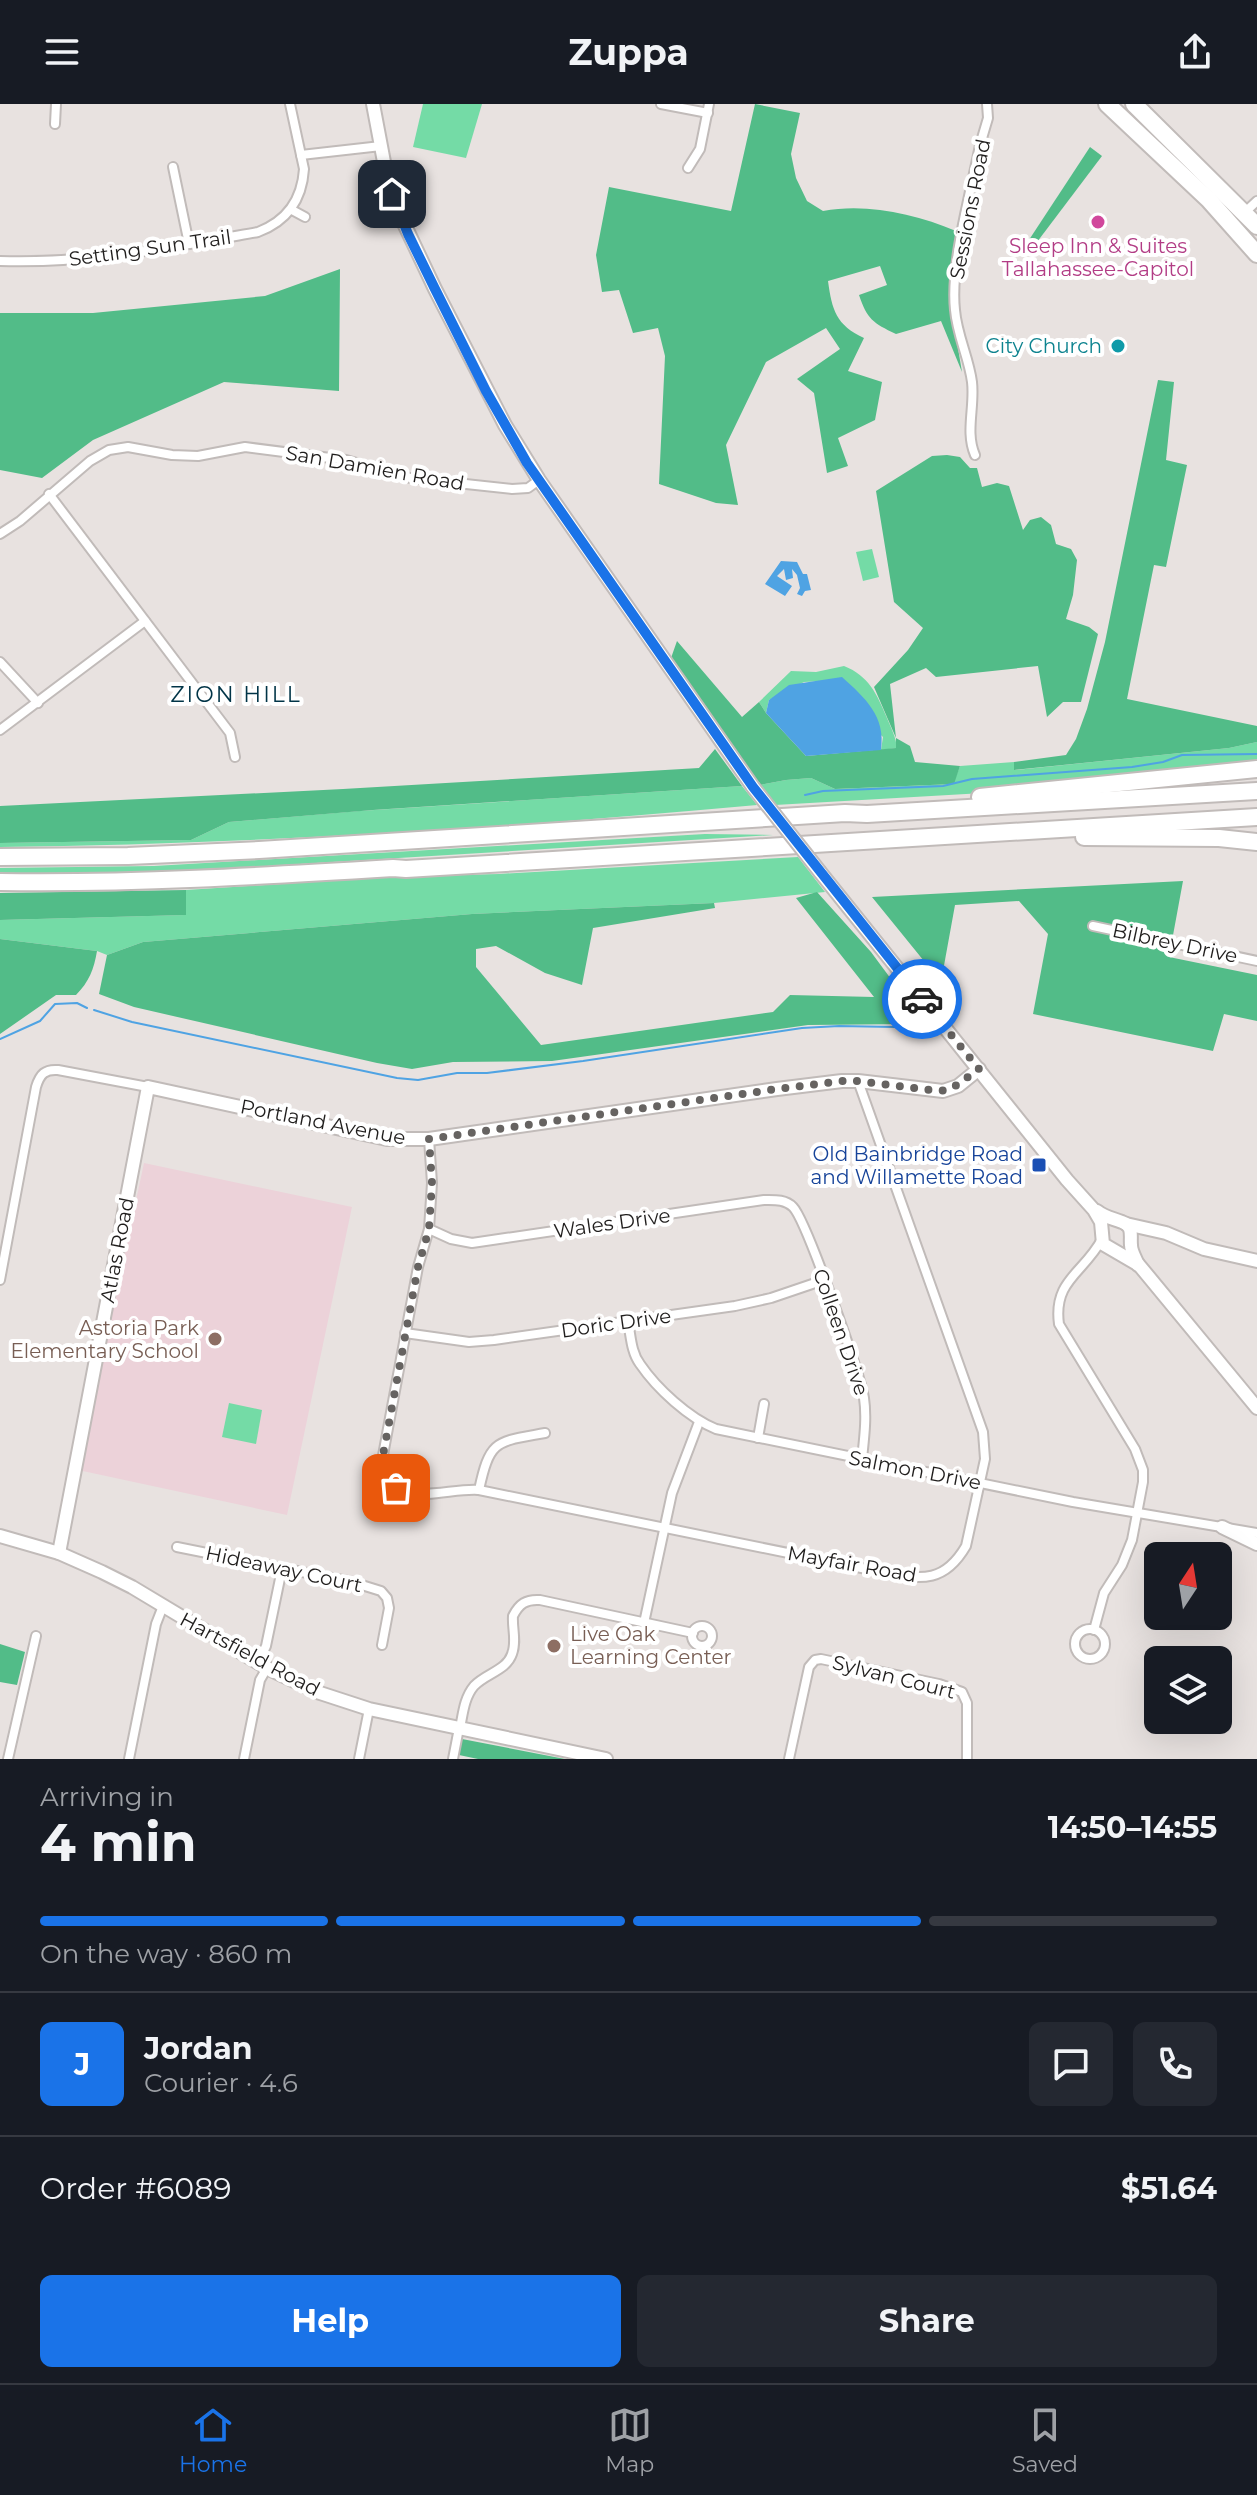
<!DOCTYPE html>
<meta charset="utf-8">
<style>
body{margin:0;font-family:Montserrat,sans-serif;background:#242831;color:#f1f3f6;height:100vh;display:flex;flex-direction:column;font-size:30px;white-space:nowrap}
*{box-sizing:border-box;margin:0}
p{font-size:26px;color:#9ea1a6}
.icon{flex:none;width:44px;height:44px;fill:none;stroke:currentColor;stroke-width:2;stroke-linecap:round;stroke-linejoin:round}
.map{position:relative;height:1655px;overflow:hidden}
.side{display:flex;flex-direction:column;background:#171b24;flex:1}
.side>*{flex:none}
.needle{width:52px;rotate:12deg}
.tools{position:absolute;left:1144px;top:1438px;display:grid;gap:16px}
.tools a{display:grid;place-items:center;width:88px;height:88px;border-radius:12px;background:#171b24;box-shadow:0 8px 32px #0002;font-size:40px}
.pin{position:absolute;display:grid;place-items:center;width:68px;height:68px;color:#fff;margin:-34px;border-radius:16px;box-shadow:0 4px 12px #0006}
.courier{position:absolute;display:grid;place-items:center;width:80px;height:80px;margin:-40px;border:6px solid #1a73e8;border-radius:50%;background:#fff;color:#222;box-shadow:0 2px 10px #0007}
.headline em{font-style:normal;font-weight:700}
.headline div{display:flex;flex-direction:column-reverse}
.headline{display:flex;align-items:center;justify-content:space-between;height:136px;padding:0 40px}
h1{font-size:52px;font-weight:700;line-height:60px}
.bar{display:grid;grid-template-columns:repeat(4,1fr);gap:12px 8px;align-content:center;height:96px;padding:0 40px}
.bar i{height:10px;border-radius:6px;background:#363941}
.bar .active{background:#1a73e8}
.bar p{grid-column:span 4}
.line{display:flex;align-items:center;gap:20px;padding:0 40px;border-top:2px solid #363941}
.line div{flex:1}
.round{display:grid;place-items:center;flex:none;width:84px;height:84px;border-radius:12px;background:#242831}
.primary-button{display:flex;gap:16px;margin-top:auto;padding:16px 40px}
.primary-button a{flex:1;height:92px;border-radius:12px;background:#1a73e8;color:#fff;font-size:32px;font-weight:700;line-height:92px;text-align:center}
.primary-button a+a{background:#242831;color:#f1f3f6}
header{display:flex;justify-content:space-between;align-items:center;height:104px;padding:0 40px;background:#171b24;font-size:36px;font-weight:700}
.dock{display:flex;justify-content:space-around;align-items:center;height:112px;border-top:2px solid #363941;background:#171b24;font-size:22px;color:#9ea1a6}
.dock a{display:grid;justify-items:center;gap:4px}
.dock .active{color:#1a73e8}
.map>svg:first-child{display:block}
.education{fill:#ecd2d9}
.green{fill:#74dba6}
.forest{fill:#52bc88}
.water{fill:#4fa3e3}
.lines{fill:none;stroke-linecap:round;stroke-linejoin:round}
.stream{stroke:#4fa3e3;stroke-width:2}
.street-casing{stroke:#c1bbb9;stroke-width:12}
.secondary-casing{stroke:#c1bbb9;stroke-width:16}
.highway-casing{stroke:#c1bbb9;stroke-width:20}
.street{stroke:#fff;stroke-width:8}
.secondary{stroke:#fff;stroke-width:12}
.highway{stroke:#fff;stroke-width:16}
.secondary-bridge-casing{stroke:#c1bbb9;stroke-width:16;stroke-linecap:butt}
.secondary-bridge{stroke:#fff;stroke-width:12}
.done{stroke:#666361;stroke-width:8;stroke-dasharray:0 14.4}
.route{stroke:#1a73e8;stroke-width:10}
.hotel-dot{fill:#d1479c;stroke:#fff;stroke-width:3}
.culture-dot{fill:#0f9aa8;stroke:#fff;stroke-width:3}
.transit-dot{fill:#1a4fb4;stroke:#fff;stroke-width:3}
.education-dot{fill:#8d6e63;stroke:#fff;stroke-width:3}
.labels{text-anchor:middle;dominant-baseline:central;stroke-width:8;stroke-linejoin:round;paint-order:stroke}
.street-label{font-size:20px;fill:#201e1d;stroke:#fff}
.hotel-label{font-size:20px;fill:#b23c85;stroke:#fff}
.culture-label{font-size:20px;fill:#0d838f;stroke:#fff;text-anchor:end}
.transit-label{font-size:20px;fill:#164399;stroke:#fff;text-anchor:end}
.education-label{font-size:20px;fill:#785e54;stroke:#fff;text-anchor:end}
.neighbourhood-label{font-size:22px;letter-spacing:2px;fill:#013447;stroke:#fff}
</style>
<header><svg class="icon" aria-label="menu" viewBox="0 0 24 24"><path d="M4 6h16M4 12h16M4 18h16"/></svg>Zuppa<svg class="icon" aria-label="share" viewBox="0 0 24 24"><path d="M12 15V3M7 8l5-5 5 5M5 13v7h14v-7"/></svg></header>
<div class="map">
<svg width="1257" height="1655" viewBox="0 0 1257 1655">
<rect width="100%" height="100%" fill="#e8e2e0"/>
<!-- education -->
<path class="education" d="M144 1059 352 1103 287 1411 78 1366Z"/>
<!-- green -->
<g class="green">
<path d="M423 0H482L466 54 413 43Z"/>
<path d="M872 445 879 473 863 477 856 448Z"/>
<path d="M844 562C869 572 877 590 887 614 891 624 896 633 897 644L881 646 883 633 822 577 804 578 769 596 766 609 759 598 791 567 816 568Z"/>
<path d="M1257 638V662L1019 687 775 701 760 681 786 676 811 674 835 685 953 680 960 662 1014 658 1015 666 1229 644Z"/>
<path d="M742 682 757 701C505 724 253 740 0 743V739L191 736 229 718 359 707Z"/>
<path d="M705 730 773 731 170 768 0 770V764L154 762Z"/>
<path d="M798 753 825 788 714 799 472 810 143 838 107 851 97 847 0 835V816L185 811 186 786 389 773 499 770Z"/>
<path d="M229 1299 262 1306 256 1340 222 1333Z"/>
</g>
<!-- forest -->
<g class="forest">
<path d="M755 0 800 9 791 50 796 74 807 97 823 107C867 99 915 110 956 127L950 197 962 268 941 217 896 230C873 219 867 215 859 191L887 181 880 162 828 177C832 206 836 221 864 234L848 267 882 278 875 316 838 334 848 362 827 369 814 289 797 275 840 245 826 224 766 258 726 341 738 401 716 399 659 380 665 252 658 224 633 229 619 186 602 188 596 151 609 83 731 107Z"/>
<path d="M1090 43 1102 52 1031 146 1023 145Z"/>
<path d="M340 165 339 287 224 278 93 336 42 374 0 366V209H93L265 192Z"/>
<path d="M1158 276 1174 278 1166 356 1187 361 1166 463 1154 461 1127 595 1257 622V638L1229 644 1014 666V658L1066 651 1076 635 1087 605 1105 538Z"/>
<path d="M947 351 960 353 970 364H977L982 383 997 379 1009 382 1023 426 1030 416 1041 413 1051 421 1056 440 1071 445 1077 456 1073 491 1066 515 1089 523 1098 530 1081 598H1063L1047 613 1038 562 936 573 926 564 890 580 896 634 910 642 915 658 960 662 954 680 835 685 811 674 786 676 760 681 671 554 677 537 742 613 759 598 766 609 806 652 896 644V634L874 583 908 546 923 524 894 498 876 387 932 352Z"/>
<path d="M715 645 742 682 373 706 229 718 191 736 0 739V702L343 685 699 664Z"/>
<path d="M1183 777 1169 853 1257 871V917L1224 910 1213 947 1033 910 1048 830 1019 797 955 801 941 878 872 793Z"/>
<path d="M186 786V811L0 816V789Z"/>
<path d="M817 788 871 848 908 898 913 920 808 921 552 957 453 958 412 965 377 959 134 903 99 890 107 851 143 838 472 810 714 799 715 804 593 824 582 881 545 869 496 842 476 845V863L541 941 773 908 790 891 874 893 796 794Z"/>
<path d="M0 835 97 847C94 865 89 878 76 891H56L0 930Z"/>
<path d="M0 1540 25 1548 17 1581 0 1578Z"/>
<path d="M462 1635 565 1655H478L459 1651Z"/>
</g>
<!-- water -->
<g class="water">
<path d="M781 457 797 458 803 470H807L811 486 805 487 802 492 797 490 800 484 797 471 792 465 793 474 786 476 784 465 777 472 792 482 785 492 765 480Z"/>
<path d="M842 573C865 594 886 612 881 646L806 652 766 609 769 596 789 581Z"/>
</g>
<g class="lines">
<!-- stream -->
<g class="stream">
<path d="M805 691 823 687 943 682 972 675 1132 663 1163 658 1182 651 1257 650"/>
<path d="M94 906 132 918 397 974 418 976 457 969H487L583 957 802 924 839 922 895 923"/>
<path d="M0 935 40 917 55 900 77 899 87 904"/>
</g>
<!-- street casing -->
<g class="street-casing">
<g id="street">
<path d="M661 0 708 9"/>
<path d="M55 20 56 0"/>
<path d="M301 51 381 42"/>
<path d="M173 63 189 140"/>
<path d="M688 64 700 45 709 0"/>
<path d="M292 106 305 113"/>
<path d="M1243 110 1257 97"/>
<path d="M0 157C86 160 173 143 258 128 287 117 302 96 304 65L290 0"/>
<path d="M975 351C965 328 975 303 972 278 969 254 957 231 955 206 950 160 971 88 980 41L988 14 987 0"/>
<path d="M49 390 230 629 235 653"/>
<path d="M0 430 20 417 90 357 109 346 128 343 172 351 198 352 245 343 346 356 410 374 512 385 528 384 539 376"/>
<path d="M0 558 38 599"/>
<path d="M0 626 145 517"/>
<path d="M1093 822 1257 857"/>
<path d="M429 1035 432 1079 429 1125 418 1163 381 1362C391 1408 448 1383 479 1386L886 1469C923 1476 945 1478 966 1442L985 1355 983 1328 858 977"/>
<path d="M429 1125 451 1135 472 1139 764 1096C774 1096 785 1095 793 1103 806 1116 860 1270 864 1294 867 1314 864 1335 862 1355"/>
<path d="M0 1176 36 983C40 970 45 965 58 966L148 983"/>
<path d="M628 1218C631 1232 631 1248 640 1260 657 1285 689 1314 716 1325L1073 1398 1257 1429"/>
<path d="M405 1229 469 1238 494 1236 735 1202 771 1194 824 1176"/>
<path d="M758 1334 764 1300"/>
<path d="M479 1386C490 1335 496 1338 545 1329"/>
<path d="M177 1443 352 1478 381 1487 387 1494 389 1504 382 1541"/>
<path d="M644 1519 672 1389 699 1318"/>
<circle cx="702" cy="1532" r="10"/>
<circle cx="1090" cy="1540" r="15"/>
<path d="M1094 1526 1104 1489 1122 1461 1132 1436 1143 1378V1366L1135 1345 1059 1220C1053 1176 1084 1169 1102 1135"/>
<path d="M258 1559 266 1542 282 1465"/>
<path d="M460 1624C463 1610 464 1594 474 1582 486 1569 506 1567 512 1550 517 1537 512 1525 513 1512 519 1500 526 1495 540 1496L693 1529"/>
<path d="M8 1655 36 1532"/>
<path d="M129 1655 156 1520 163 1502"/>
<path d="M244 1655 260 1576 267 1564"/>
<path d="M359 1655 369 1605"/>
<path d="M453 1655 459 1624"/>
<path d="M789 1655 809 1563 815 1556 821 1555 939 1580 962 1588 967 1599V1654"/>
</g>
</g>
<!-- secondary casing -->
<g class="secondary-casing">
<g id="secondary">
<path d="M373 0 384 58 400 111 435 185 505 321 539 376 753 683"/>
<path d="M820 768 1067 1076 1094 1106 1101 1118 1103 1140 1139 1161 1257 1304"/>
<path d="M1097 1107C1106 1114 1112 1114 1122 1118 1134 1122 1130 1132 1131 1141 1131 1148 1136 1155 1138 1161"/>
<path d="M1126 1120 1166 1129 1204 1145 1257 1157"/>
<path d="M1222 1423 1257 1440"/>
<path d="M0 1432 59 1449 102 1468 132 1483 267 1564 320 1589 369 1605 606 1655"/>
<path d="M59 1449 148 983 387 1035H429L777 985 842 977H858L943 987 958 982 979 965"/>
</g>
</g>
<!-- highway casing -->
<g class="highway-casing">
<g id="highway">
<path d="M1107 0 1209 96 1257 150"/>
<path d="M1134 0 1257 122"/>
<path d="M980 693 1257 665"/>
<path d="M1084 733 1219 734 1257 738"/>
<path d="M0 753 128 752 259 746 845 709 867 710 1257 687"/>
<path d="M0 778C131 780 262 772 393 764L406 765 1257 713"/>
</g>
</g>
<!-- street -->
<use href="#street" class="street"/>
<!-- secondary -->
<use href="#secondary" class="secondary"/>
<!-- highway -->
<use href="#highway" class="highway"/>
<!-- secondary-bridge casing -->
<g class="secondary-bridge-casing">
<path id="secondary-bridge" d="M753 683 820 768"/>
</g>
<!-- secondary-bridge -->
<use href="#secondary-bridge" class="secondary-bridge"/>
</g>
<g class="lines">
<!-- done -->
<path class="done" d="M396 1384 385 1375 381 1362 418 1163 429 1125 432 1079 429 1035 777 985 842 977H858L939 987 951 985 979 965 922 895"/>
<!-- route -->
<path class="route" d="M392 90 408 130 435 185 486 287 527 359 753 683 922 895"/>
</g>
<!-- markers -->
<circle class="hotel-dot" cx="1098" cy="118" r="8"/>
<circle class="culture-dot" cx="1118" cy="242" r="8"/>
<rect class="transit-dot" x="1031" y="1053" width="16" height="16" rx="4"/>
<g class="education-dot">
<circle cx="215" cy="1235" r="8"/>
<circle cx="554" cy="1542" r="8"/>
</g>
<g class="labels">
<!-- street labels -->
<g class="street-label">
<text transform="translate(970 105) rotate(-79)">Sessions Road</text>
<text transform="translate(150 144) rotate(-8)">Setting Sun Trail</text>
<text transform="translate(375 364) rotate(10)">San Damien Road</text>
<text transform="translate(1175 839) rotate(12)">Bilbrey Drive</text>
<text transform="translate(323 1018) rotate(11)">Portland Avenue</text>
<text transform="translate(612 1119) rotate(-8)">Wales Drive</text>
<text transform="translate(117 1146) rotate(-79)">Atlas Road</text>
<text transform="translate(616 1219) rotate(-8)">Doric Drive</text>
<text transform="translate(841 1228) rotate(71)">Colleen Drive</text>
<text transform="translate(915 1366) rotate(11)">Salmon Drive</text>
<text transform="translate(852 1460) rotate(10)">Mayfair Road</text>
<text transform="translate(284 1465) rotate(12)">Hideaway Court</text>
<text transform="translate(250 1550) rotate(28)">Hartsfield Road</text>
<text transform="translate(894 1573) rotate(14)">Sylvan Court</text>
</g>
<!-- hotel labels -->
<g class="hotel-label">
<text x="1098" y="142">Sleep Inn &amp; Suites<tspan x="1098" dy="23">Tallahassee-Capitol</tspan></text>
</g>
<!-- culture labels -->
<g class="culture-label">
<text x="1102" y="242">City Church</text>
</g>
<!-- transit labels -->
<g class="transit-label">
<text x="1023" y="1050">Old Bainbridge Road<tspan x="1023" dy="23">and Willamette Road</tspan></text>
</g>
<!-- education labels -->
<g class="education-label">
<text x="199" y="1224">Astoria Park<tspan x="199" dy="23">Elementary School</tspan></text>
<text x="570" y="1530" text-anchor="start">Live Oak<tspan x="570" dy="23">Learning Center</tspan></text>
</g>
<!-- neighbourhood labels -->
<g class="neighbourhood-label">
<text x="236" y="590">ZION HILL</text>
</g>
</g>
</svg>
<div class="tools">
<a><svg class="needle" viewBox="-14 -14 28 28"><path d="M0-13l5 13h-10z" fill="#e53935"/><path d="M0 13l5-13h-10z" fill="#9ea1a6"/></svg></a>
<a><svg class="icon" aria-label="layers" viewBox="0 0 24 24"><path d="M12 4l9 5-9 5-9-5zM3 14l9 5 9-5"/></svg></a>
</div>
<div class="pin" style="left:396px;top:1384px;background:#ea580c"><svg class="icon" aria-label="bag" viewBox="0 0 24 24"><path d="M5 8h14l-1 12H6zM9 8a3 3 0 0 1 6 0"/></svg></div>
<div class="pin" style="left:392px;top:90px;background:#1f2937"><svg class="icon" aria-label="home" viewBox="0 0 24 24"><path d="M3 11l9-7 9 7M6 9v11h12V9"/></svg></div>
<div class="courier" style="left:922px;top:895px"><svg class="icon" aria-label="car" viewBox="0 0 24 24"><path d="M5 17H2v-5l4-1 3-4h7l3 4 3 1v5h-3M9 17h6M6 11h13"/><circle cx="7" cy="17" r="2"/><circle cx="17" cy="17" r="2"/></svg></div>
</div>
<section class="side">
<div class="headline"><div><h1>4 min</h1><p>Arriving in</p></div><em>14:50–14:55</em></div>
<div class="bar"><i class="active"></i><i class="active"></i><i class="active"></i><i></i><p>On the way · 860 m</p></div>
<div class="line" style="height:144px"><b class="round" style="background:#1a73e8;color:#fff">J</b><div><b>Jordan</b><p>Courier · 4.6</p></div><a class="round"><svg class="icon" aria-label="chat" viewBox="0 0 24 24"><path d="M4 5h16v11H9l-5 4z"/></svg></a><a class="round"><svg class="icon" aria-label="phone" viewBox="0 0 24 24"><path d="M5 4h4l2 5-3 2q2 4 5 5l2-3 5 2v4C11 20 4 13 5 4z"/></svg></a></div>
<div class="line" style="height:104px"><div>Order #6089</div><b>$51.64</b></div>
<div class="primary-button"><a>Help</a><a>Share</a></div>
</section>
<nav class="dock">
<a class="active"><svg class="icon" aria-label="home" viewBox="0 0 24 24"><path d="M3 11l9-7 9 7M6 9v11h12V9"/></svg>Home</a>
<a><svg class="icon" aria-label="map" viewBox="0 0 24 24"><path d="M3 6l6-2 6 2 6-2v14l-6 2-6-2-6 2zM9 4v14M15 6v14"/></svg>Map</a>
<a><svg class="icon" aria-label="saved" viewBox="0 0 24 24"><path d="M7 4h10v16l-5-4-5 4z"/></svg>Saved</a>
</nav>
